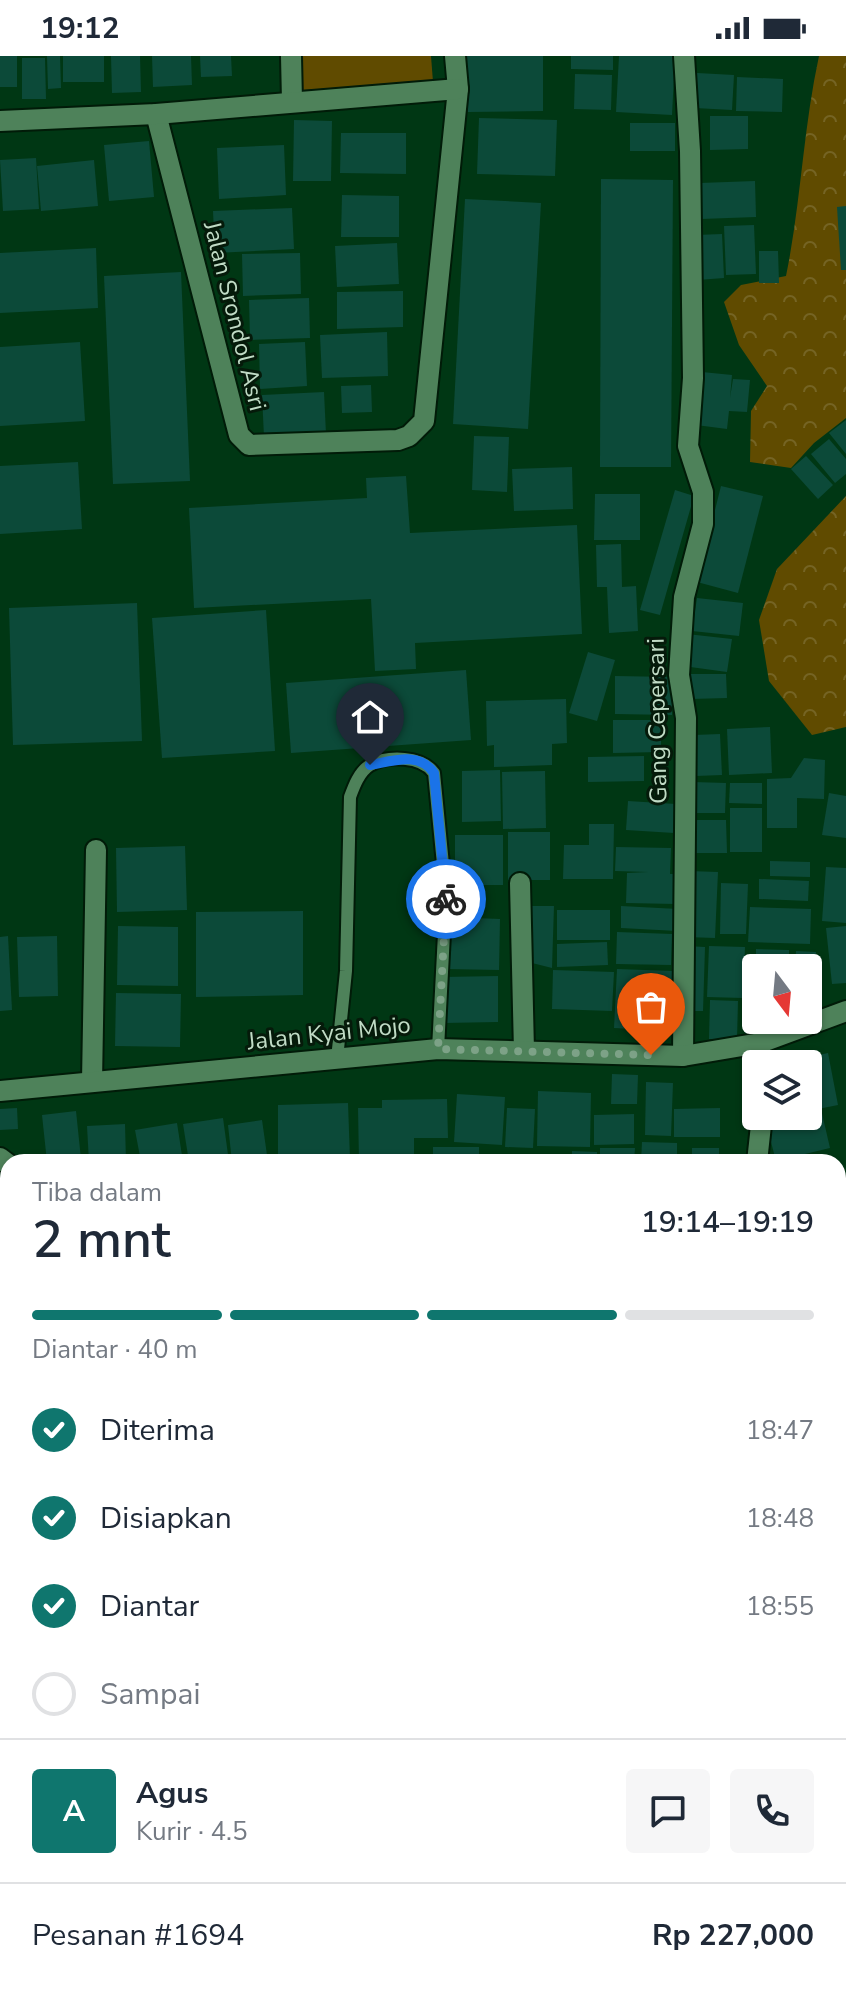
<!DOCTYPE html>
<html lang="id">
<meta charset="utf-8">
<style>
body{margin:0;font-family:"Nunito Sans",sans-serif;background:#f6f6f7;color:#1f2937;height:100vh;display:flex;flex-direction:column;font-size:30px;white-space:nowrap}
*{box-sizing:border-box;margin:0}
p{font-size:26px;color:#747a83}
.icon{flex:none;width:44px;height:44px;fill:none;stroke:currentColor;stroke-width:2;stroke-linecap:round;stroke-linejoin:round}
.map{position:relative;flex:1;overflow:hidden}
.drawer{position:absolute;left:0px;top:1098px;width:846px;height:848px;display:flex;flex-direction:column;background:#fff;border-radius:24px 24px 0 0;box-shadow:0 2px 6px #0004}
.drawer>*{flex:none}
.needle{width:52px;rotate:164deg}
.buttons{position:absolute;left:742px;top:898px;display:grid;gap:16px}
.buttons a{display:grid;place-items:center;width:80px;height:80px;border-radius:8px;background:#fff;box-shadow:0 2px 6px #0004;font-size:40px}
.pin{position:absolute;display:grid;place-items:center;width:68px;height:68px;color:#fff;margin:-82px -34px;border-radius:50% 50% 50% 0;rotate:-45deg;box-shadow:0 0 8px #0007}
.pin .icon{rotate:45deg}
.courier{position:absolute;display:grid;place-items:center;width:80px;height:80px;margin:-40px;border:6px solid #1a73e8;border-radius:50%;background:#fff;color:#222;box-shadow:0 2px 10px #0007}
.summary em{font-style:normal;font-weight:600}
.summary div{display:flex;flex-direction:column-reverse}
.summary{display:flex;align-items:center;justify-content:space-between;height:136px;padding:0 32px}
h1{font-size:52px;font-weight:600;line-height:60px}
.bar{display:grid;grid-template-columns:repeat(4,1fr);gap:12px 8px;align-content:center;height:96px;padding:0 32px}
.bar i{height:10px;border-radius:6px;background:#e0e1e3}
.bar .selected{background:#0f766e}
.bar p{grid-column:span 4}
.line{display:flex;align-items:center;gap:20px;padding:0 32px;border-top:2px solid #e0e1e3}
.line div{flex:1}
.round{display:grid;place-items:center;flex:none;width:84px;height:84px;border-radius:8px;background:#f6f6f7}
ol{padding:0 32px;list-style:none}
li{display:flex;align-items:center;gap:24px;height:88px}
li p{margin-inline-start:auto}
li .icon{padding:8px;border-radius:50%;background:#0f766e;color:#fff;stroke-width:4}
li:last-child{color:#747a83}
li i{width:44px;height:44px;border:4px solid #e0e1e3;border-radius:50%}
.status{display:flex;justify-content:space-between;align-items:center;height:56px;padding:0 40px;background:#fff;direction:ltr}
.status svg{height:22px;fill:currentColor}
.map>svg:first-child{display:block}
.grass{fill:#604b00}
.forest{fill:url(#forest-crowns)}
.building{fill:#0c4a39}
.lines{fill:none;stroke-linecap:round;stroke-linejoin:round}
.service-casing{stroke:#011b08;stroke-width:16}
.minor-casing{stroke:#011b08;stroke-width:24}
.service{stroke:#4e825a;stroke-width:12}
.minor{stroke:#4e825a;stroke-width:20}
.done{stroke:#7da287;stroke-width:8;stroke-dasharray:0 14.4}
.route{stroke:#1a73e8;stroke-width:10}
.labels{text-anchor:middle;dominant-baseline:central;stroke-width:6;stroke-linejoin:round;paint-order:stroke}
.street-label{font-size:24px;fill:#c0dbc5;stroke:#051a0a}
</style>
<div class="status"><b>19:12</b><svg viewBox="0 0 49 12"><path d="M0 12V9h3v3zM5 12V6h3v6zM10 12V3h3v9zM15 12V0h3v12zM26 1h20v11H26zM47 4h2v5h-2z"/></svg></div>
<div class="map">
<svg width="846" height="1946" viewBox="0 0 846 1946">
<defs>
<pattern id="forest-crowns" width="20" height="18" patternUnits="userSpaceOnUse" patternTransform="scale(2)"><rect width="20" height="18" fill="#604b00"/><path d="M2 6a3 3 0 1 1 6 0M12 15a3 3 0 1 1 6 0" fill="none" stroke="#756424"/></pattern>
</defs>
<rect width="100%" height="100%" fill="#003714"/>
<!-- grass -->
<path class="grass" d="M301 0H431L433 26 303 34Z"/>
<!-- forest -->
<g class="forest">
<path d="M819 0H846V362L814 387 791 412 750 406 751 355 767 330 739 289 724 246 741 229 786 220C801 147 803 73 819 0Z"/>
<path d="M846 440V671L812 679 769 625 759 564 777 513Z"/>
<path d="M846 1126V1240L838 1235V1133Z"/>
</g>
<!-- building -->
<g class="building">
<rect x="0" y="0" width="17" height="31"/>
<path d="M47 0H60L61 32 48 33Z"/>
<rect x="63" y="0" width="41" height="26"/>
<path d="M111 0H140L141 36 112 37Z"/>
<path d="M152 0H191L192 29 153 31Z"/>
<path d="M200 0H231L232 20 201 21Z"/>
<path d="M467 0H543V55L468 56Z"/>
<path d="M571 0H613V14L571 13Z"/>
<path d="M619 0H675L672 59 616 56Z"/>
<path d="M22 2H45L46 43H22Z"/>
<path d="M697 17 734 19 732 54 695 52Z"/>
<path d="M575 18 612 19 611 54 574 53Z"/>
<path d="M737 21 783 23 782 56 736 55Z"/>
<path d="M710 60H748V93L710 94Z"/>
<path d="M479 62 557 64 555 120 477 118Z"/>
<path d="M294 64 332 65 331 125H293Z"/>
<rect x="630" y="67" width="45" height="28"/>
<path d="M341 77H406V118L340 117Z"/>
<path d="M149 85 154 141 109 145 104 89Z"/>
<path d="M284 89 286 139 219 143 217 92Z"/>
<path d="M36 102 39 153 3 155 0 104Z"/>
<path d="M94 104 98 150 41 155 37 110Z"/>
<path d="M601 123 673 124 671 411H600Z"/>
<path d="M755 125 756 161 701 163 700 127Z"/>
<path d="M342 139 399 140V181H341Z"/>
<path d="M465 143 541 147 528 373 453 368Z"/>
<path d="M846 150V214H841L837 151Z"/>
<path d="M292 152 294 193 215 197 213 155Z"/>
<path d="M754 169 756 218 726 219 724 170Z"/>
<path d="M722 178 724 222 698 224 696 179Z"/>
<path d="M397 187 399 228 337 231 335 190Z"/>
<path d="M96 192 98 252 0 257V197Z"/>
<path d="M759 195H778L779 227H759Z"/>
<path d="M300 197 301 238 243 240 242 198Z"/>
<path d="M181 216 190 425 113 428 104 220Z"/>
<path d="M403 235V271L337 273V236Z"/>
<path d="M309 242 310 282 250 284 249 244Z"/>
<path d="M387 276 388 320 322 322 320 279Z"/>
<path d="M80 286 85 365 0 370V291Z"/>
<path d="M305 286 307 330 260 333 259 288Z"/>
<path d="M702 316 732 319 730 342 733 323 750 324 747 356 729 355 727 373 696 369Z"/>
<path d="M371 329 372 356 342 357 341 330Z"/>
<path d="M324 336 326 378 264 381 262 339Z"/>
<path d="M846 364V398L829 377Z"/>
<path d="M474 380 509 381 507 436 472 434Z"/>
<path d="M829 383 846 403V418L835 427 811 398Z"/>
<path d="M806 400 833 429 818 443 791 413Z"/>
<path d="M78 406 82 473 0 478V410Z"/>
<path d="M572 411 573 453 514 455 512 413Z"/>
<path d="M406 420 410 477 577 469 582 578 415 587 416 613 375 615 371 543 194 552 189 452 367 442 366 422Z"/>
<path d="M721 430 763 440 738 537 697 526Z"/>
<path d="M675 434 694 440 660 559 640 554Z"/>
<path d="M595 438H640V484H594Z"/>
<path d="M621 488 622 531 636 530 638 575 609 577 607 531H597L596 489Z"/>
<path d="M697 542 743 547 739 580 692 575Z"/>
<path d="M137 547 142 685 13 689 9 552Z"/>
<path d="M266 554 275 695 162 702 152 562Z"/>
<path d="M687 578 732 583 727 616 683 610Z"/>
<path d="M588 596 615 604 597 665 569 657Z"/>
<path d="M466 614 471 684 291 697 286 627Z"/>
<path d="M690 618H726L727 642 691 643Z"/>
<path d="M615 620 672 621V659L615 658Z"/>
<path d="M566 643 567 687 552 688V709L494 711V689L487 690 486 645Z"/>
<path d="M613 664H661V696L613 697Z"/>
<path d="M770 671 772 717 729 719 727 673Z"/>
<path d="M720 678 722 719 696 720 694 679Z"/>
<path d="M644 700V725L588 726V701Z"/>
<path d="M804 702 825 704 824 743 797 742V772H767V723L791 722Z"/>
<path d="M500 714 501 765 462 766V715Z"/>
<path d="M545 715 546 772 503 773 502 716Z"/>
<path d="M693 726 726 727 725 757H692Z"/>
<path d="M730 727H762V748L729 747Z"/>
<path d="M829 737 846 740V782L822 779Z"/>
<path d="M628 745 676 748 674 777 626 774Z"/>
<rect x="730" y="752" width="32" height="44"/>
<path d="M695 764H726L727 797H695Z"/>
<path d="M589 768H614L613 823H563L564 789H589Z"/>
<rect x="508" y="776" width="42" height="48"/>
<rect x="455" y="779" width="48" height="50"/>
<path d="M185 790 187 854 117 856 116 792Z"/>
<path d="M616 791 671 792 670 818H677L676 848 626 847 627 817 648 816 615 815Z"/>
<path d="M770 805 810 806V821L770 820Z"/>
<path d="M826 811 846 812V867L822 865Z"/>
<path d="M689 815 718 816 715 882 686 881Z"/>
<path d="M759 823 809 825 808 845 759 843Z"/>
<path d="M721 827 748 828 746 878H720Z"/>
<path d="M525 850H554L552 912 528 906Z"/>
<path d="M621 850 678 853 677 875 621 872Z"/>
<path d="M750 851 811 853 810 888 748 886Z"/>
<rect x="557" y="854" width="53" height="30"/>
<path d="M303 855V939L196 941V856Z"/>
<path d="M449 861 500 863 499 914 447 913Z"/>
<path d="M118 870 178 871V930L117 929Z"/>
<path d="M846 870V927L832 928 826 872Z"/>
<path d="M617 876 672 878 671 909 616 908Z"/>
<path d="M8 880 12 954 0 955V881Z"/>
<path d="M57 880 58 940 19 941 17 881Z"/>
<path d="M607 886 608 909 557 911V888Z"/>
<path d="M686 890 705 891 703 955H684Z"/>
<path d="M709 890 745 891 743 942 707 941Z"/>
<path d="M756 893 789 894V912H756Z"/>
<path d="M796 895 816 896 814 949H808V912H795Z"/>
<path d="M617 913 673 915 670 975 614 972Z"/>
<path d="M553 914 614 916 612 955 552 953Z"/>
<path d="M498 920V966L444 967 443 921Z"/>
<path d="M116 937 181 938 180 991 115 990Z"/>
<path d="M710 944 738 945 737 984 709 983Z"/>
<path d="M744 954H756V964H779L780 978 745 979Z"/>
<path d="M828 997 838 1049 808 1055V1008L782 1007Z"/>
<path d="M612 1018 638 1019 637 1048H611Z"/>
<path d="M646 1026 673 1027 671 1080 645 1079Z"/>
<path d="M538 1035 591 1037 590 1091 537 1090Z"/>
<path d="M457 1038 505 1041 502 1089 454 1086Z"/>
<path d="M447 1043 448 1082H414V1106H359L358 1052H382V1044Z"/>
<path d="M348 1047 350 1103 278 1104V1049Z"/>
<path d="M17 1052 18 1073 0 1074V1053Z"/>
<path d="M507 1052 535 1053 533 1092 505 1091Z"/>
<path d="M720 1052V1081H674V1053Z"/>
<path d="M821 1053 830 1092 776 1105 766 1067 808 1060V1057Z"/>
<path d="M76 1055 81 1103 47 1106 42 1059Z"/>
<path d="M634 1058V1088L594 1089V1059Z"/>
<path d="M223 1062 229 1106H189L183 1068Z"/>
<path d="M262 1064 268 1106H232L228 1069Z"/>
<path d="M177 1067 183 1106H141L135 1074Z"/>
<path d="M125 1068 126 1106H89L87 1070Z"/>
<path d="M642 1086 677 1087V1106H641Z"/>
<rect x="433" y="1091" width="46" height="15"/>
<path d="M600 1092H635L634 1106H600Z"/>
<rect x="692" y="1092" width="27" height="14"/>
<path d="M572 1095 597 1096V1106H572Z"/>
<rect x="535" y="1098" width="30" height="8"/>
<path d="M0 1174 8 1175V1255L0 1254Z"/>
<path d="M846 1321V1353L838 1324Z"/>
<path d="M838 1400H843L845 1439H838Z"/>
<rect x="838" y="1497" width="8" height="52"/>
<path d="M838 1573 846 1608V1622L838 1623Z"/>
<rect x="838" y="1656" width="8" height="61"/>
<path d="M846 1730V1750L838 1751V1732Z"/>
<path d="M846 1756V1797L838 1798V1757Z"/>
<path d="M846 1813V1849L838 1852V1815Z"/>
<rect x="0" y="1827" width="8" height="36"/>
<path d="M31 1938 32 1946H0V1940Z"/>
<path d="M110 1938 111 1946H89V1939Z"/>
<rect x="219" y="1938" width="35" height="8"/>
<rect x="257" y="1938" width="64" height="8"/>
<path d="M601 1938H618V1946H602Z"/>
<path d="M622 1938H675V1946H621Z"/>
<path d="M737 1938H785L775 1946H739L734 1940Z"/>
<path d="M790 1938H809L815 1946H780Z"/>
</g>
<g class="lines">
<!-- service casing -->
<g class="service-casing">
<path id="service" d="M337 1003 346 915 350 741C354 730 359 716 370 709 388 699 422 700 434 717L446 839 438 993"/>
</g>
<!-- minor casing -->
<g class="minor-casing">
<g id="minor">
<path d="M291 0 292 45"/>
<path d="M156 58 239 379 249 389 398 384 409 380 424 365 458 33 455 0"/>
<path d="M0 65 156 58 458 33"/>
<path d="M520 827 524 995"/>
<path d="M760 987V1008"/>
<path d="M683 1000 686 662 679 619 684 541 703 468V436L688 390 693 322 690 95 684 0"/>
<path d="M92 1026 96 794"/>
<path d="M0 1035 438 993 683 1000 760 987 846 955"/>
<path d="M0 1102 8 1108"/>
<path d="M757 1106 762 1060"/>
<path d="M0 1330V1333"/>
<path d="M838 1467H846"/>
<path d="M838 1635H846"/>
<path d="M0 1779 8 1780"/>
<path d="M703 1938 708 1946"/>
<path d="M828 1938 835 1946"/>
<path d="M198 1946V1938"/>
</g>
</g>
<!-- service -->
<use href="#service" class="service"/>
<!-- minor -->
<use href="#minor" class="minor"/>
</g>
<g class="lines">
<!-- done -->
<path class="done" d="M446 843 438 993 651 999"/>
<!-- route -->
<path class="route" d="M370 709C393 705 419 695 434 717L446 843"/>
</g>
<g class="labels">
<!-- street labels -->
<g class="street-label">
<text transform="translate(235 260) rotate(76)">Jalan Srondol Asri</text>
<text transform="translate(657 665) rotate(-91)">Gang Cepersari</text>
<text transform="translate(329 977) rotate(-6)">Jalan Kyai Mojo</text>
</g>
</g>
</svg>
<div class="buttons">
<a><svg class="needle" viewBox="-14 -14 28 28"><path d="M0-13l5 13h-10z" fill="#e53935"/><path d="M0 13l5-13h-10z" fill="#747a83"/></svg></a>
<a><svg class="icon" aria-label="layers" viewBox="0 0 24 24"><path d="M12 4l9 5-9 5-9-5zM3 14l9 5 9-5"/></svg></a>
</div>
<div class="pin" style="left:651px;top:999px;background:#ea580c"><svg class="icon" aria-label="bag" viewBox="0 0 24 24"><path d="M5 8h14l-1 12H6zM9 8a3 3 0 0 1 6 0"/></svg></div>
<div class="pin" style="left:370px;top:709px;background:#1f2937"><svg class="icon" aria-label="home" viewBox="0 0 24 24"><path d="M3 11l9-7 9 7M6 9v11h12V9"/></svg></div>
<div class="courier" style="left:446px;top:843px"><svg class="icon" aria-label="bike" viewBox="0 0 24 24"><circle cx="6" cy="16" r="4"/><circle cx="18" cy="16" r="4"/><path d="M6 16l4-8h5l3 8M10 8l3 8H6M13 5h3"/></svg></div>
<section class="drawer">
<div class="summary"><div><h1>2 mnt</h1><p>Tiba dalam</p></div><em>19:14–19:19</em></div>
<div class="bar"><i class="selected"></i><i class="selected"></i><i class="selected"></i><i></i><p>Diantar · 40 m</p></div>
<ol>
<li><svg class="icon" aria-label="check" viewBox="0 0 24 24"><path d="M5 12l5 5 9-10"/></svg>Diterima<p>18:47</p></li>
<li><svg class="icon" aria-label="check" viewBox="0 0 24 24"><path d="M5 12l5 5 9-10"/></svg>Disiapkan<p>18:48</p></li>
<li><svg class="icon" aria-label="check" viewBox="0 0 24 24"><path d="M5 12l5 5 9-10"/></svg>Diantar<p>18:55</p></li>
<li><i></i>Sampai</li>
</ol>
<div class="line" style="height:144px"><b class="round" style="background:#0f766e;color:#fff">A</b><div><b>Agus</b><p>Kurir · 4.5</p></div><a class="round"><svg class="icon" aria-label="chat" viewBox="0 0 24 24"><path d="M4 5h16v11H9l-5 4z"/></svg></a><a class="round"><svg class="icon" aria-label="phone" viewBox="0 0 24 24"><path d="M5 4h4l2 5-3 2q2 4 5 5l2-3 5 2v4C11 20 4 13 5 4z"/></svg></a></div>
<div class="line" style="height:104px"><div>Pesanan #1694</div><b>Rp 227,000</b></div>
</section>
</div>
